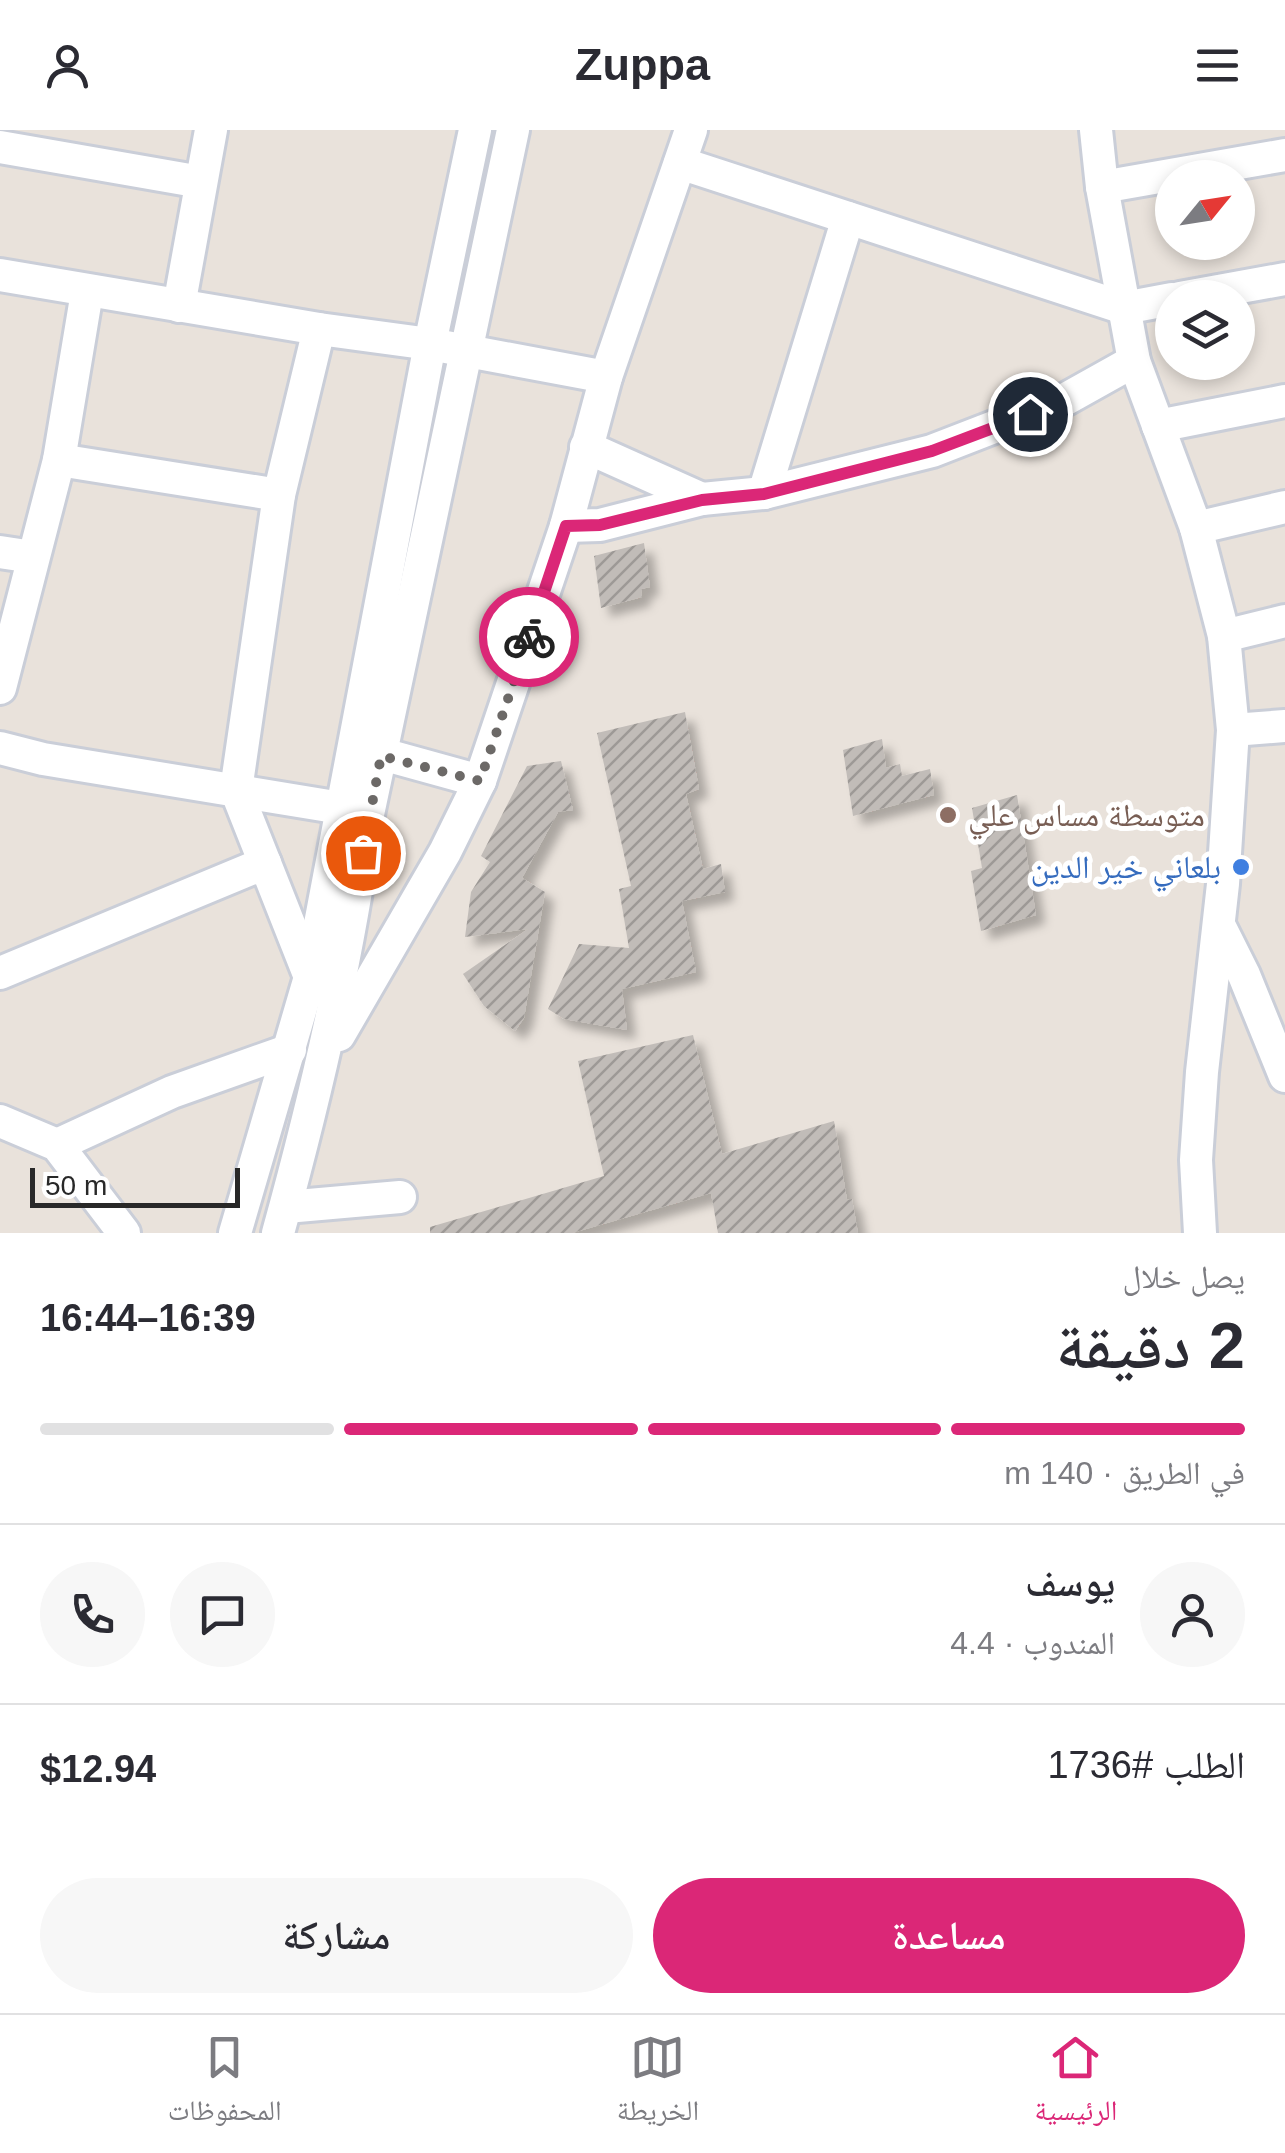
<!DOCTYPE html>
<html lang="ar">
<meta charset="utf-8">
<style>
body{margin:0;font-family:Helvetica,"Noto Naskh Arabic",sans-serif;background:#f7f7f7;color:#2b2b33;direction:rtl;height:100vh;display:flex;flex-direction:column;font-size:38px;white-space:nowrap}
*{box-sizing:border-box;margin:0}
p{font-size:32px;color:#7c7c81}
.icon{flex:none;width:55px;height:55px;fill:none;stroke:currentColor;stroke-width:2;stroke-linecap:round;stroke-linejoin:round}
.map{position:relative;height:1103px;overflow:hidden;direction:ltr}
.panel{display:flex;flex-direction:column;background:#fff;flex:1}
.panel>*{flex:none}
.needle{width:65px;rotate:60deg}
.buttons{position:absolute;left:1155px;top:30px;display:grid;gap:20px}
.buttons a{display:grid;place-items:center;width:100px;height:100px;border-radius:50%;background:#fff;box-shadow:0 5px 15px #0003;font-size:50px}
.scale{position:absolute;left:30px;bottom:25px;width:210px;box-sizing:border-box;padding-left:10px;border:5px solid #282828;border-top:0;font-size:28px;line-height:35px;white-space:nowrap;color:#282828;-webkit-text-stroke:8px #fff;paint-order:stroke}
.pin{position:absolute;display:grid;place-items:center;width:85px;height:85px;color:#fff;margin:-42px;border:5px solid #fff;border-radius:50%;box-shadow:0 2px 10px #0007}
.courier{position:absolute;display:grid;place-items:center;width:100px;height:100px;margin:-50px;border:8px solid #db2777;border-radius:50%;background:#fff;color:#222;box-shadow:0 2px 12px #0007}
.headline em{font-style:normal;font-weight:600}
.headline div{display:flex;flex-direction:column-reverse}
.headline{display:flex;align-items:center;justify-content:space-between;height:170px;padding:0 40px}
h1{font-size:65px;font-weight:600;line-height:75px}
.bar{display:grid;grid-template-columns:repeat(4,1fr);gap:15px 10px;align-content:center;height:120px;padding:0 40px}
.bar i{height:12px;border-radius:8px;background:#e1e1e2}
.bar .selected{background:#db2777}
.bar p{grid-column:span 4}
.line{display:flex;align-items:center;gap:25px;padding:0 40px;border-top:2px solid #e1e1e2}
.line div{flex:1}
.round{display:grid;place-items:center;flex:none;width:105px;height:105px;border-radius:52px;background:#f7f7f7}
.primary-button{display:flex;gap:20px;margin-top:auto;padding:20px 40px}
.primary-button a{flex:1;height:115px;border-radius:60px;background:#db2777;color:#fff;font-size:40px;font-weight:600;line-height:115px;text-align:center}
.primary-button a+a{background:#f7f7f7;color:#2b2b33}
header{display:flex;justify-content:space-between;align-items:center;height:130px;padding:0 40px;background:#fff;font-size:45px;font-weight:600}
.menu{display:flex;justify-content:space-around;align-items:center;height:140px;border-top:2px solid #e1e1e2;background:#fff;font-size:28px;color:#7c7c81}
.menu a{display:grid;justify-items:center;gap:5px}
.menu .selected{color:#db2777}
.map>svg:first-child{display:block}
.building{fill:url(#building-hatch);filter:url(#shadow)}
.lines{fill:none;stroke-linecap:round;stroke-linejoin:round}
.minor-casing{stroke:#caced8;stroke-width:38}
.minor{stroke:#fff;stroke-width:32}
.done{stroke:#6c6967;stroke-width:10;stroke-dasharray:0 18}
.route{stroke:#db2777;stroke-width:12}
.education-dot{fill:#8d6e63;stroke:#fff;stroke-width:4}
.shop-dot{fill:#3f7fe0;stroke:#fff;stroke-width:4}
.labels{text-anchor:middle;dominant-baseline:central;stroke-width:10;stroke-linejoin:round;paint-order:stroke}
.education-label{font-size:32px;fill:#785e54;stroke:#fff;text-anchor:start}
.shop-label{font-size:32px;fill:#366cbe;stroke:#fff;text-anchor:end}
</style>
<header><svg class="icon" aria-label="menu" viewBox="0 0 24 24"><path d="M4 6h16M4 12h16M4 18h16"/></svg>Zuppa<svg class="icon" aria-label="person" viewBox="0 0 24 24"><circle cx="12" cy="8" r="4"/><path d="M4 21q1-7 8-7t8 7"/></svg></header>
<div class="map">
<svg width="1285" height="1103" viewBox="0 0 1285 1103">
<defs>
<pattern id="building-hatch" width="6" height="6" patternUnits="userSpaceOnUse" patternTransform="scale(2.5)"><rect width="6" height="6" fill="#c1bcb8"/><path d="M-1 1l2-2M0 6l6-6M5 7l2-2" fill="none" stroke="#9d9996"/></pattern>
<filter id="shadow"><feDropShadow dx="9" dy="9" stdDeviation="5" flood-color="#0004"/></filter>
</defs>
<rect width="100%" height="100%" fill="#e9e2db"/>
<!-- building -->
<g class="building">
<path d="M644 413 650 457 641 459 642 467 601 478 594 426Z"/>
<path d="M685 582 699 659 686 664 703 739 721 734 725 762 682 771 696 842 622 859 627 900 564 889 548 879 579 814 629 818 619 759 631 756 597 603Z"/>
<path d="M882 609 886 638 900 634 902 646 930 639 934 665 853 686 843 620Z"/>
<path d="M561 631 573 680 558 682 522 748 545 762 524 888 515 901 484 876 463 844 528 799 465 807 471 762 490 732 481 726 527 636Z"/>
<path d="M1017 665 1036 785 981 801 971 741 982 738 972 678Z"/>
<path d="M693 905 722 1024 834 991 847 1070 852 1069 858 1103H718L711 1063 572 1103H430V1097L604 1046 578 931Z"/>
</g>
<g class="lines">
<!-- minor casing -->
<g class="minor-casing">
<g id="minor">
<path d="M1096 0 1102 57 1134 231 1196 398 1224 506 1233 600 1223 754 1202 942 1196 1030 1200 1103"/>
<path d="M0 17 201 52"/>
<path d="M680 33 1124 178 1172 169"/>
<path d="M1102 57 1285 25"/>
<path d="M0 145 319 199 430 214 606 247"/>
<path d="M1180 168 1285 149"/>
<path d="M179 176 211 0"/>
<path d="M1158 296 1285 271"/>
<path d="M586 317 702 369"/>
<path d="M59 330 279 365"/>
<path d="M764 363 848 88"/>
<path d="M566 396 600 395 702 369 764 363 932 321 1066 269 1134 231"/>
<path d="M1196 398 1285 377"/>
<path d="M0 422 33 427"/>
<path d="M1224 506 1285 491"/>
<path d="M0 558 59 330 87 162"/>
<path d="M1233 600 1285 596"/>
<path d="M0 618 43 629 341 678 359 685"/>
<path d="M364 619 480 651"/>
<path d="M1219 795 1244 845 1285 946"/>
<path d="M0 843 265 733"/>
<path d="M310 847 236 660 279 365 319 199"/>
<path d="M339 905 445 722 480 651 566 396 606 247 691 0"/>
<path d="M0 991 57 1015 124 1103"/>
<path d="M57 1015 172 962 290 920"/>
<path d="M286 1077 400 1067"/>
<path d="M235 1103 310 847 430 214 475 0"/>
<path d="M278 1103C316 966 348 829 367 689L513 0"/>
</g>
</g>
<!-- minor -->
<use href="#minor" class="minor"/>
</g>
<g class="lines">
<!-- done -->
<path class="done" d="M363 723 381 626 480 651 529 507"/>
<!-- route -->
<path class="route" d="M529 507 566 396 600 395 702 370 764 364 932 321 1030 284"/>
</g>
<!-- markers -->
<circle class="education-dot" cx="948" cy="685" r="10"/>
<circle class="shop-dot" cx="1241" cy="737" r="10"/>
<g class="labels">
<!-- education labels -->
<g class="education-label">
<text x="968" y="685">متوسطة مساس علي</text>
</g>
<!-- shop labels -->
<g class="shop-label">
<text x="1221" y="737">بلعاني خير الدين</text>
</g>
</g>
</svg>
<div class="buttons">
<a><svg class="needle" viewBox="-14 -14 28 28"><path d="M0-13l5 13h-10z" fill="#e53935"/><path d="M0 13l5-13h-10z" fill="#7c7c81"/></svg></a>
<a><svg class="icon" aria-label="layers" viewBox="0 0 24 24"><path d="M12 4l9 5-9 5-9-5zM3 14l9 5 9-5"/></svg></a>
</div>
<div class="scale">50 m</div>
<div class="pin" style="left:363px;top:723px;background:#ea580c"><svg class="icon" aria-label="bag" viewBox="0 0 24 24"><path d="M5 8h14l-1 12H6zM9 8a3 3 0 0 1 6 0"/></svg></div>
<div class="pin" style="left:1030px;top:284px;background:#1f2937"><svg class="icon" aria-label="home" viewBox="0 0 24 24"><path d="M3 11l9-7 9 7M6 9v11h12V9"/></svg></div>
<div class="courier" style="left:529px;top:507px"><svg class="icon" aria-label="bike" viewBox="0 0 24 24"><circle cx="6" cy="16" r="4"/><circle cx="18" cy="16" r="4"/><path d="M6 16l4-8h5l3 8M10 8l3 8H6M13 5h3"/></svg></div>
</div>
<section class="panel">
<div class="headline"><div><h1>2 دقيقة</h1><p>يصل خلال</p></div><em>16:39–16:44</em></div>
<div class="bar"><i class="selected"></i><i class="selected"></i><i class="selected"></i><i></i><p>في الطريق · 140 m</p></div>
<div class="line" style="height:180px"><a class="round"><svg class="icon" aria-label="person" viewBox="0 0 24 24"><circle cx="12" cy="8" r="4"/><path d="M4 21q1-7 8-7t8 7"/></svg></a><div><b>يوسف</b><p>المندوب · 4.4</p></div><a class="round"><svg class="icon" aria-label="chat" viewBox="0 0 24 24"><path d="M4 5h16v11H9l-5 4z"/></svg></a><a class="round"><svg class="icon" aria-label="phone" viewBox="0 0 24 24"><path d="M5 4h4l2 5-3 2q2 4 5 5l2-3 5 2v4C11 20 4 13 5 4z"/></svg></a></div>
<div class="line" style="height:130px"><div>الطلب #1736</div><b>$12.94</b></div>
<div class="primary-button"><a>مساعدة</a><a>مشاركة</a></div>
</section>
<nav class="menu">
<a class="selected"><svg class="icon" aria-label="home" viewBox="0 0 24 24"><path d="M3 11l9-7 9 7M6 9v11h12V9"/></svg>الرئيسية</a>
<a><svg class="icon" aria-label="map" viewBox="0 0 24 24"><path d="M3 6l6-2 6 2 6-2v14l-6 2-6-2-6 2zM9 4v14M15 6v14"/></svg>الخريطة</a>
<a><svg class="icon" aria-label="saved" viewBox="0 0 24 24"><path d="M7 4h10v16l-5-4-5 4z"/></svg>المحفوظات</a>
</nav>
